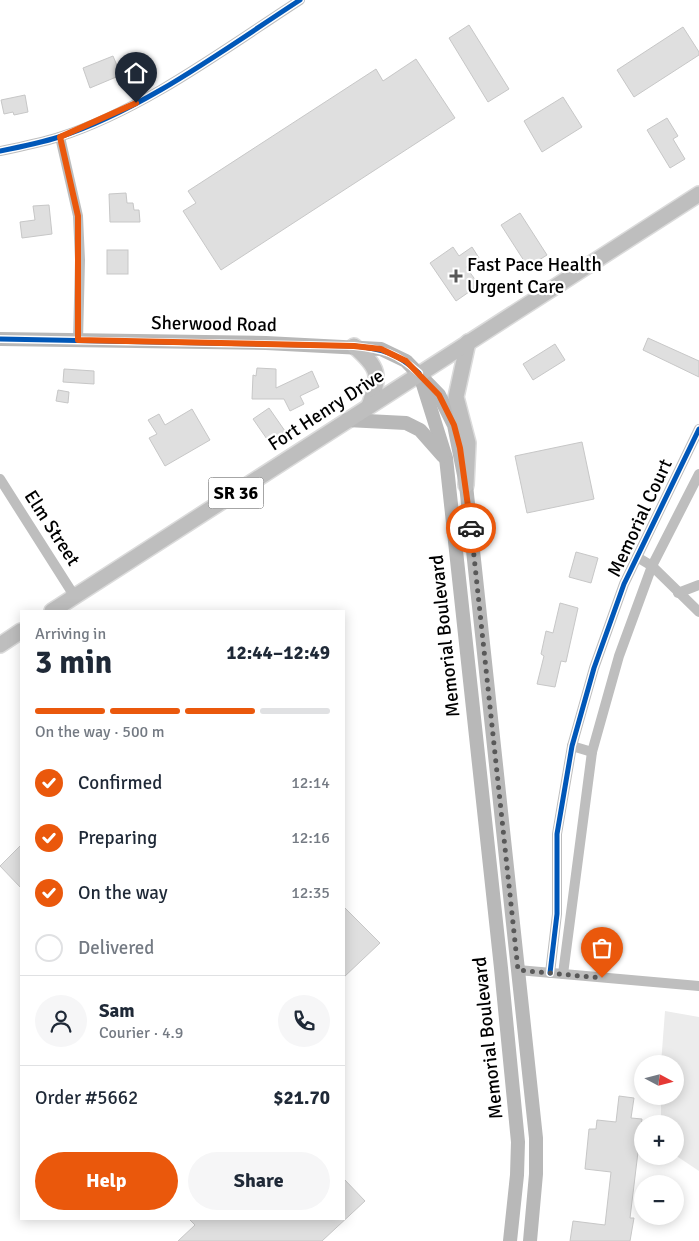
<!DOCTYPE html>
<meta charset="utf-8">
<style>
body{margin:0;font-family:Signika,sans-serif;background:#f6f6f7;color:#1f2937;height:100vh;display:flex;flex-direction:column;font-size:19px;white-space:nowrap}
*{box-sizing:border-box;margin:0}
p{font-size:16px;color:#747a83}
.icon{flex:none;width:28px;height:28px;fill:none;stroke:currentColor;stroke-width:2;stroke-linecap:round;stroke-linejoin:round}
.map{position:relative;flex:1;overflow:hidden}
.sheet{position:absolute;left:20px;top:610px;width:325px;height:610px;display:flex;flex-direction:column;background:#fff;border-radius:0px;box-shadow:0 2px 12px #0003}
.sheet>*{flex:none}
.needle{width:32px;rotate:97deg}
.buttons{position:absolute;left:634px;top:1055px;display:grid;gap:10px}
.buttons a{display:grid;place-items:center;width:50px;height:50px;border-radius:50%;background:#fff;box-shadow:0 2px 12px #0003;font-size:25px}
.pin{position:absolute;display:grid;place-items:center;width:42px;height:42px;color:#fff;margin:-51px -21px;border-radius:50% 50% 50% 0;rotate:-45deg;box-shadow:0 0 5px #0007}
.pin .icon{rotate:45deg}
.courier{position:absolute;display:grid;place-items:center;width:50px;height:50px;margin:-25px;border:4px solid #ea580c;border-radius:50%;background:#fff;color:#222;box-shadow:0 1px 6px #0007}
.head em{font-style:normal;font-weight:700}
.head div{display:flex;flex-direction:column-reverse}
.head{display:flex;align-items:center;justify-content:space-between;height:85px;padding:0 15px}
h1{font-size:32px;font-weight:700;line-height:38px}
.bar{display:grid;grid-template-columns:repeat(4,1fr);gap:8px 5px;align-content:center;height:60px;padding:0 15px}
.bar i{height:6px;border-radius:4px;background:#e0e1e3}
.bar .current{background:#ea580c}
.bar p{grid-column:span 4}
.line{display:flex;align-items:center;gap:12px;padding:0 15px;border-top:1px solid #e0e1e3}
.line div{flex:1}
.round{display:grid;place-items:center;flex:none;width:52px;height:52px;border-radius:26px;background:#f6f6f7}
ol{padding:0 15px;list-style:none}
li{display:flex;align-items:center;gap:15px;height:55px}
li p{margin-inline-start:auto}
li .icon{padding:5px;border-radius:50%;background:#ea580c;color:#fff;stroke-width:4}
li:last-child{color:#747a83}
li i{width:28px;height:28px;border:2px solid #e0e1e3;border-radius:50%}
.cta{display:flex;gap:10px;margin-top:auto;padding:10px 15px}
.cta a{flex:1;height:58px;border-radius:30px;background:#ea580c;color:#fff;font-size:20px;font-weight:700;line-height:58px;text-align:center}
.cta a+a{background:#f6f6f7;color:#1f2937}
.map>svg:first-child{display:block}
.green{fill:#ececec}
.building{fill:#dfdfdf;stroke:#c7c7c7}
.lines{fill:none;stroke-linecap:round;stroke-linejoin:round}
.primary-casing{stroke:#dbdbdb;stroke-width:18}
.street{stroke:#bebebe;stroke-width:10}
.secondary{stroke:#b8b8b8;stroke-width:14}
.primary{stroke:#bebebe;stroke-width:15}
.cycleway-casing{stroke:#fff;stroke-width:8}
.cycleway{stroke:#0057b8;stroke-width:5}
.done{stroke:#595959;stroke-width:5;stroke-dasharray:0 9}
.route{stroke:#ea580c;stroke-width:6}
.poi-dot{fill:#595959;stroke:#fff;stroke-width:2}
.labels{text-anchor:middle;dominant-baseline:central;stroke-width:4.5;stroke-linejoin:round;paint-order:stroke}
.shield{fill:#fff;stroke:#4c4c4c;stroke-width:1}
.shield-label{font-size:18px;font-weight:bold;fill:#000}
.poi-label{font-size:19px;fill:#000;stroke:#fff;text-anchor:start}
.street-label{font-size:19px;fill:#000;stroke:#fff}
</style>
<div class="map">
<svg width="699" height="1241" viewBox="0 0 699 1241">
<rect width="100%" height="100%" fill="#fff"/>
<!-- green -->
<path class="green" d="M665 1011 699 1017V1171L675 1155V1124H661V1096H675V1064H661Z"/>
<!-- building -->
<g class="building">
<path d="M469 25 509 89 488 102 449 38Z"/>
<path d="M683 27 699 52V55L634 97 617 70Z"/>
<path d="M113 56 121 75 90 88 83 68Z"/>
<path d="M416 59 455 118 221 270 183 211 196 203 188 191 376 69 383 81Z"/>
<path d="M25 95 28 112 14 115 13 112 4 114 1 100Z"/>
<path d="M563 97 582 127 542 152 524 121Z"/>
<path d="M667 118 678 136 673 139 685 159 670 168 647 130Z"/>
<path d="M126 193 127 203H133L134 210H139L140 222H110L109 194Z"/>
<path d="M49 205 52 234 22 238 20 222 35 220 33 206Z"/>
<path d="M520 213 547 255 528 267 501 225Z"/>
<path d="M453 247 459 256 472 247 479 258 466 267 479 285 456 301 430 263Z"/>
<rect x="107" y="250" width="21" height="24"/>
<path d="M648 338 699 361V377L643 350Z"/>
<path d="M555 344 565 360 533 380 523 364Z"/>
<path d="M257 368 276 369V388L312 371 319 387 300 396 304 404 290 411 284 399H252L253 375 256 376Z"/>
<path d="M64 369 94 371V384L63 382Z"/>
<path d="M58 390 69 392 68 403 56 401Z"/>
<path d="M269 408 285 431 269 442 253 419Z"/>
<path d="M192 409 210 440 165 466 149 438 157 434 148 420 159 414 165 425Z"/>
<path d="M582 442 594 499 527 513 515 456Z"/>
<path d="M576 552 598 558 591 583 569 577Z"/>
<path d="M560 603 578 608 566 662 561 661 555 687 537 684 544 656 541 654 546 631 553 633Z"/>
<path d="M21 845V888L0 866Z"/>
<path d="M344 907 380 943 344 977Z"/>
<path d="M619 1096 634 1098 631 1118 642 1119 630 1218H634L630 1241H570L573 1221 605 1225 611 1172 585 1169 589 1129H596L597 1120 616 1122Z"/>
<path d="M344 1179 365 1201 322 1241H178L195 1225 189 1219H344Z"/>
</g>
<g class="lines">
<!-- primary casing -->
<g class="primary-casing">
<g id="primary">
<path d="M354 346C379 368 381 374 369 406"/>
<path d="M466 485 468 443 456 397 468 342"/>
<path d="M52 611 699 194"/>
<path d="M0 645 21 631"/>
</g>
</g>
<!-- street -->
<g class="street">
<path d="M60 137 78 216 80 260 78 341"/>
<path d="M0 151C20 147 40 143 59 137 143 110 226 48 300 0"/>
<path d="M0 479 75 597"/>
<path d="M637 557 652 566 699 612"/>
<path d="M678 593 699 585"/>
<path d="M572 746 592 752"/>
<path d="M518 970 699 986"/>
<path d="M550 973 557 914V834L572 746 594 668 624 584 699 429"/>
<path d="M563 974 592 752 619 656 652 566 699 474"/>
</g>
<!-- secondary -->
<g class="secondary">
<path d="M0 339 266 343 381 349 406 361 439 395 454 425 466 485 536 1138V1174L530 1241"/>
<path d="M420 375 446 458 501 968 518 1142 517 1175 510 1241"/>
<path d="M347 420 406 423 420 430 443 456"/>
</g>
<!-- primary -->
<use href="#primary" class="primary"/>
<!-- cycleway casing -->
<g class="cycleway-casing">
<g id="cycleway">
<path d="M0 151C20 147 40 143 59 137 143 110 226 48 300 0"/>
<path d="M0 339 354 346C383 349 397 353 419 373"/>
<path d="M550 973 557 914V834L572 746 594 668 624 584 699 429"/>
</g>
</g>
<!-- cycleway -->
<use href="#cycleway" class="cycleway"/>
</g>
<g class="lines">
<!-- done -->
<path class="done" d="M471 528 518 970 602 978"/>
<!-- route -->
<path class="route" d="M136 103 60 137 78 216V340L354 346 381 349 406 361 439 395 454 425 460 448 471 528"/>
</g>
<!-- markers -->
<path class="poi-dot" d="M453.5 268.5h5v5h5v5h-5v5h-5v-5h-5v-5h5z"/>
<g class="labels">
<!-- shield labels -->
<rect class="shield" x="208.5" y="477.5" width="55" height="31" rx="4"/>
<g class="shield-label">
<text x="236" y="493">SR 36</text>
</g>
<!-- poi labels -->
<g class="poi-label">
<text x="467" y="265">Fast Pace Health<tspan x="467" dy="22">Urgent Care</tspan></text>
</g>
<!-- street labels -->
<g class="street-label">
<text transform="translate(214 324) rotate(1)">Sherwood Road</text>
<text transform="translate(326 410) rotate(-33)">Fort Henry Drive</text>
<text transform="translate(640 518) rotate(-65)">Memorial Court</text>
<text transform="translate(52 528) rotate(57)">Elm Street</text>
<text transform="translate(445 636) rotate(-96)">Memorial Boulevard</text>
<text transform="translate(488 1038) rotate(-96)">Memorial Boulevard</text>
</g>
</g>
</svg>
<div class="buttons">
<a><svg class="needle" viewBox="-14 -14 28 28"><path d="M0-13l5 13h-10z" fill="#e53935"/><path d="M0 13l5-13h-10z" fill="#747a83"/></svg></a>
<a>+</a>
<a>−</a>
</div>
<div class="pin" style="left:602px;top:978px;background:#ea580c"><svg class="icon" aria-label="bag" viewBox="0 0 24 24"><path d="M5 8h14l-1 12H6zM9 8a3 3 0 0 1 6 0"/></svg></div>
<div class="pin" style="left:136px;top:103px;background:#1f2937"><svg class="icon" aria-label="home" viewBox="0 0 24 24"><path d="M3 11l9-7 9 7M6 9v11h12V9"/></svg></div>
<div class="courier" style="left:471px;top:528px"><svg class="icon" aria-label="car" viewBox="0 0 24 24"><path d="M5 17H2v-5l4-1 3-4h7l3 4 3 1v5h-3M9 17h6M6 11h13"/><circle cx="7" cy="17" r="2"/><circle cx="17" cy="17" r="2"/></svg></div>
<section class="sheet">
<div class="head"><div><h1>3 min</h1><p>Arriving in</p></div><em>12:44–12:49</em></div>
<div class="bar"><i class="current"></i><i class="current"></i><i class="current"></i><i></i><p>On the way · 500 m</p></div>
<ol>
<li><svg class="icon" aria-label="check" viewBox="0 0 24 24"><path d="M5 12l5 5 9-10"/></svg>Confirmed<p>12:14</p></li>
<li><svg class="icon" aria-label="check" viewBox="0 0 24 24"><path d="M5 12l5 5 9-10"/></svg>Preparing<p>12:16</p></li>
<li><svg class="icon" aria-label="check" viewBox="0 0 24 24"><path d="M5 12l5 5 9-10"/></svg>On the way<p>12:35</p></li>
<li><i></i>Delivered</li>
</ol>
<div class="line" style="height:90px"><a class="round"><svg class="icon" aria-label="person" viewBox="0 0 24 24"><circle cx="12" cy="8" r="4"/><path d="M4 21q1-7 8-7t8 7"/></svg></a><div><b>Sam</b><p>Courier · 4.9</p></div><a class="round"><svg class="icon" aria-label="phone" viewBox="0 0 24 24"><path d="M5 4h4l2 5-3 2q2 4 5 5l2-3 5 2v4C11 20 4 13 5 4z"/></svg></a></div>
<div class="line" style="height:65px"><div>Order #5662</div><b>$21.70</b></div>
<div class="cta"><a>Help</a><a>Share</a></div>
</section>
</div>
